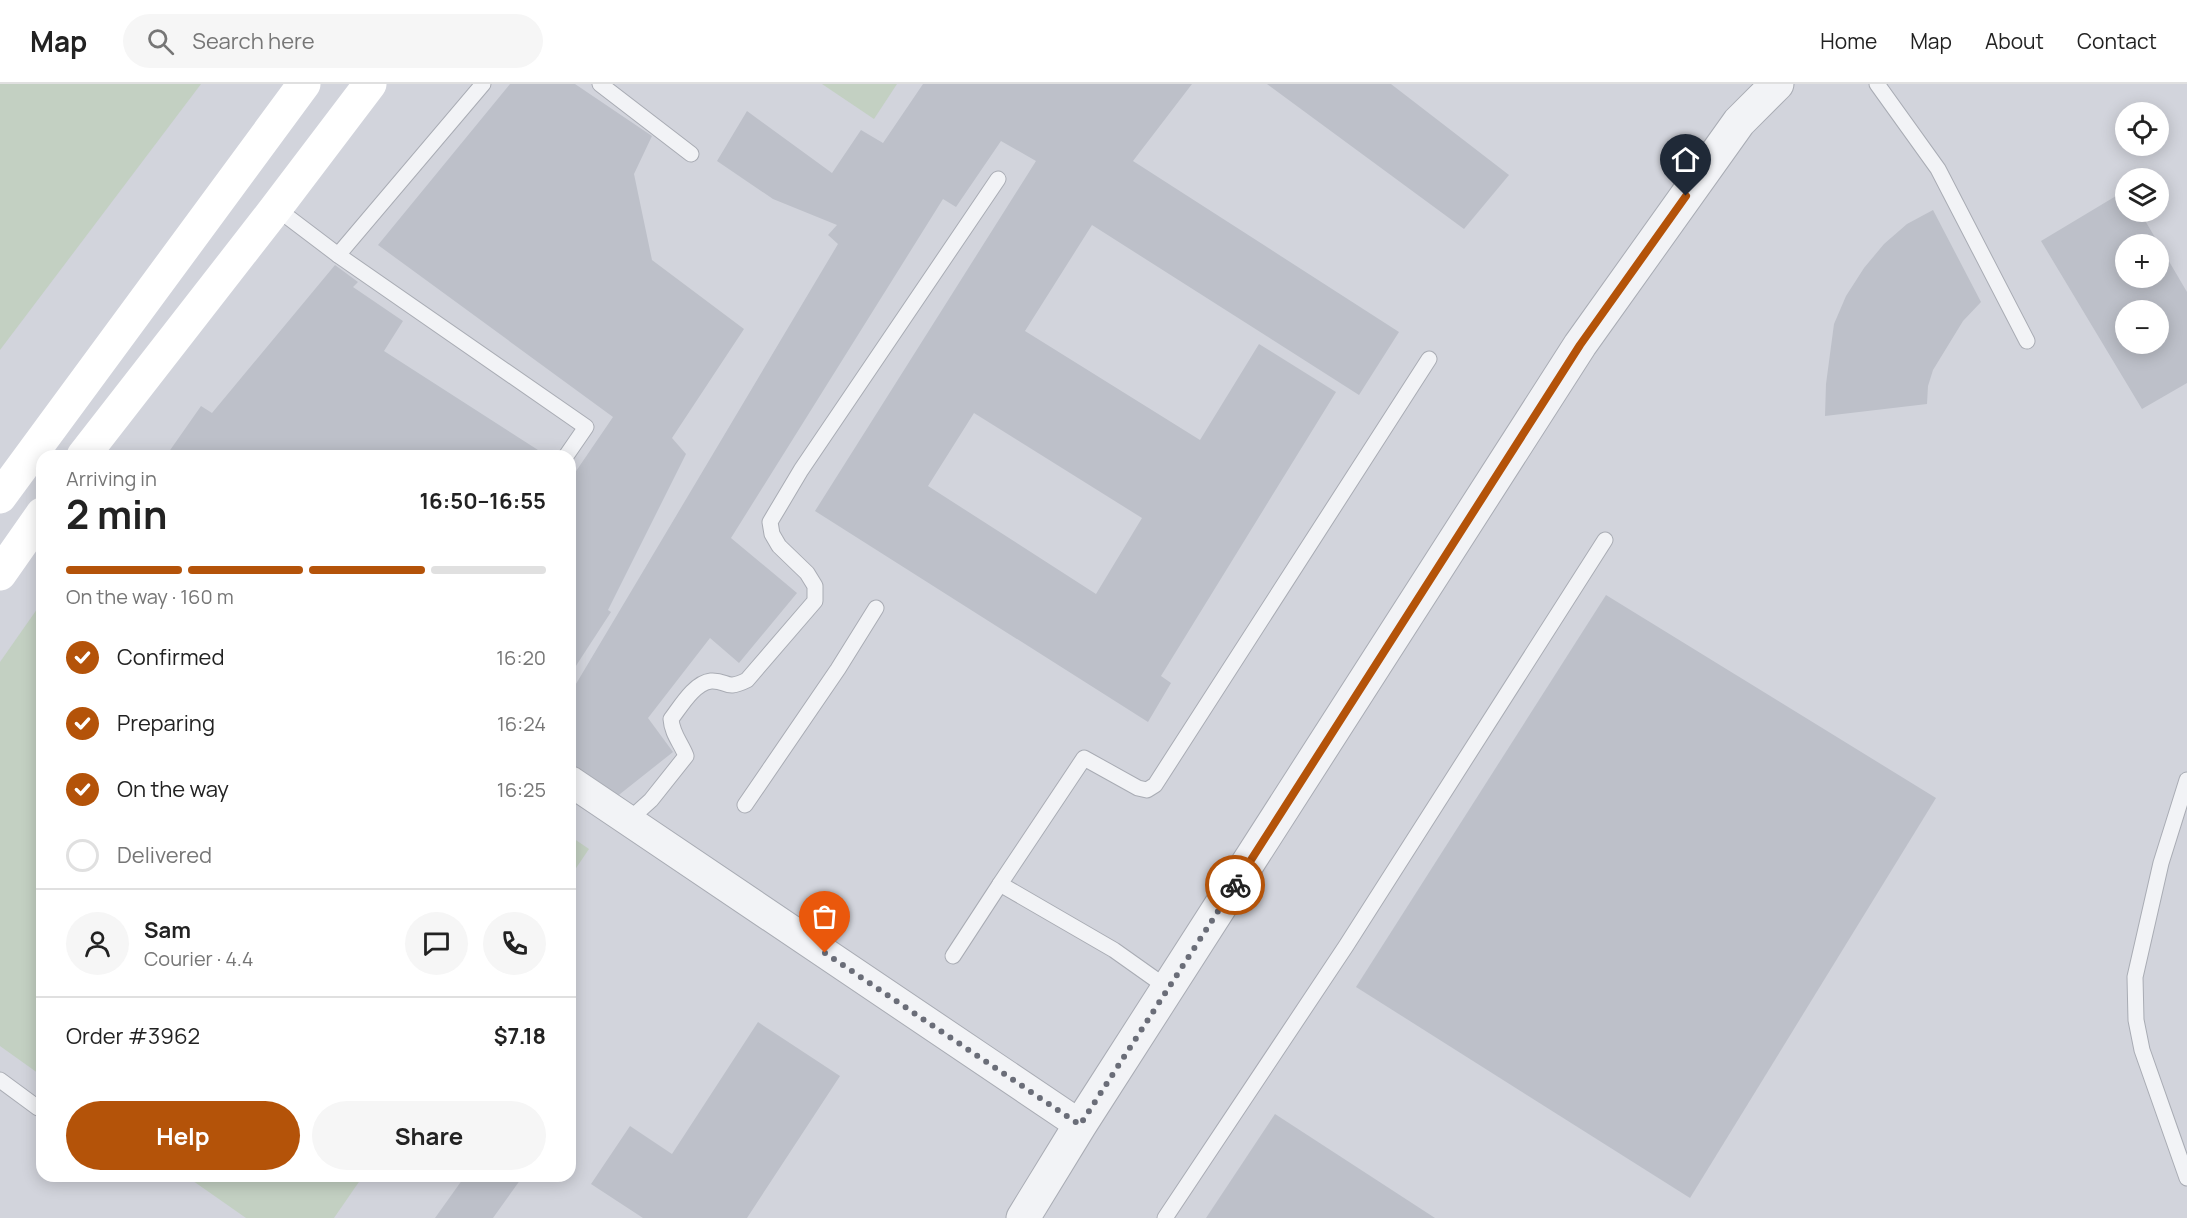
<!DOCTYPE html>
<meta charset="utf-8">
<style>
body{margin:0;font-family:Manrope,sans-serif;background:#f6f6f6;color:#222;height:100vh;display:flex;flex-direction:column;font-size:22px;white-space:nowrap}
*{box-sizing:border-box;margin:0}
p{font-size:20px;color:#767676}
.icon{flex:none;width:33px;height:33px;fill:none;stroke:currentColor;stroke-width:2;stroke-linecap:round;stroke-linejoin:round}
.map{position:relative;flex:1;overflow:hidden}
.details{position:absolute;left:36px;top:366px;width:540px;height:732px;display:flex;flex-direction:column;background:#fff;border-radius:18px;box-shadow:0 3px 15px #0003}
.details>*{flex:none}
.tools{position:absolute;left:2115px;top:18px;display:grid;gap:12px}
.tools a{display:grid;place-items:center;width:54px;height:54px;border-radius:50%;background:#fff;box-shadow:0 3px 15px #0003;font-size:30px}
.pin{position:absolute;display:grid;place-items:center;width:51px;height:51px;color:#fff;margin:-62px -26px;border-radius:50% 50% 50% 0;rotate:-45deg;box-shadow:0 0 6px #0007}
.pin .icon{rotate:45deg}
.courier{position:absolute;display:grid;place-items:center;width:60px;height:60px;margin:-30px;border:4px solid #b45309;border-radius:50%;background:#fff;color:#222;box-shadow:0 2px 8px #0007}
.overview em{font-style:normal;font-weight:700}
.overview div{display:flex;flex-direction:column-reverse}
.overview{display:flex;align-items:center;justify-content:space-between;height:102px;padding:0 30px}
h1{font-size:39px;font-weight:700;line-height:45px}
.bar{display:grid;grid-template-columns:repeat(4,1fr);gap:9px 6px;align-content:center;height:72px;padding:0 30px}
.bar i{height:8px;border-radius:4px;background:#e0e0e0}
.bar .active{background:#b45309}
.bar p{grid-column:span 4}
.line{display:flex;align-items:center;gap:15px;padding:0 30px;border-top:2px solid #e0e0e0}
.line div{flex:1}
.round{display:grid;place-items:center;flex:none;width:63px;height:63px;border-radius:32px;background:#f6f6f6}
ol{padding:0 30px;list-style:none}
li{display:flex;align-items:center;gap:18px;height:66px}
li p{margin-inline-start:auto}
li .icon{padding:6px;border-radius:50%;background:#b45309;color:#fff;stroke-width:4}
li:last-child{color:#767676}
li i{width:33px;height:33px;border:3px solid #e0e0e0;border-radius:50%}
.action{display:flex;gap:12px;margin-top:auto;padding:12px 30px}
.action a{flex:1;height:69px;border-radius:36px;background:#b45309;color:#fff;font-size:24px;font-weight:700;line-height:69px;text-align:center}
.action a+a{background:#f6f6f6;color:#222}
header{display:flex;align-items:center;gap:36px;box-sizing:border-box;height:84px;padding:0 30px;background:#fff;border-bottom:2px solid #e0e0e0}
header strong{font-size:28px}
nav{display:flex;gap:33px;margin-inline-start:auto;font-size:21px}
.search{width:420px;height:54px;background:#f6f6f6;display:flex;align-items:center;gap:15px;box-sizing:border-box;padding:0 21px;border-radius:33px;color:#767676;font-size:22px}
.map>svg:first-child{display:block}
.built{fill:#d2d4dc;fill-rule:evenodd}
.green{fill:#c3d0c2}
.building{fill:#bdc0c9;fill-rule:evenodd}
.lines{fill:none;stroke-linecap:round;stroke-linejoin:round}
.service-casing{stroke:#a9acb4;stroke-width:17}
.minor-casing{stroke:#a9acb4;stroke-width:32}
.tertiary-casing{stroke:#a9acb4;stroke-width:35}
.service{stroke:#f2f3f6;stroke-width:15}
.minor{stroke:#f2f3f6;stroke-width:30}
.tertiary{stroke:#f2f3f6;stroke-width:33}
.secondary{stroke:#fff;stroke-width:33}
.done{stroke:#6a6d78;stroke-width:6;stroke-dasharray:0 10.8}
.route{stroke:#b45309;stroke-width:8}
</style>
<header>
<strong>Map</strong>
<div class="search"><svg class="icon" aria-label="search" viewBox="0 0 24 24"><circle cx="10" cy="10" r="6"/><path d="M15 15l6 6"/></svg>Search here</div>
<nav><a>Home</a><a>Map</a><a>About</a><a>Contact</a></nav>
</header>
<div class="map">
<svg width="2187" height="1134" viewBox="0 0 2187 1134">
<rect width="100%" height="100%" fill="#e0e2e7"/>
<!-- built -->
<path class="built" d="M0 0H2187V1134H0ZM2126 28H2158V62H2126ZM2126 94H2158V128H2126ZM2126 160H2158V194H2126ZM2126 226H2158V260H2126ZM42 372H570V1092H42Z"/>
<!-- green -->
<g class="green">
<path d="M0 0H201L0 266Z"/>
<path d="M822 0H897L874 35Z"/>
<path d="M42 518V992L0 962V578Z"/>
<path d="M570 752 589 765 570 793Z"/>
<path d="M186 1092H363L334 1134H246Z"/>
</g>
<!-- building -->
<g class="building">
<path d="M510 0H575L652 52 634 90 652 176 744 245 672 354 686 370 608 526 611 528 570 591V396L613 333 378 161Z"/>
<path d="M923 0H1192L1133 77 1399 248 1359 311 1092 141 1025 247 1200 356 1259 260 1336 308 1161 592 1171 599 1148 638 815 427 1036 77 1001 57 956 123 943 115 731 454 797 509 739 579 710 554 648 634 673 668 615 714 570 682V610L838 160 828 151 837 141 773 115 717 77 747 27 832 89 861 46 883 59ZM974 329 1142 434 1096 510 928 402Z"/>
<path d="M1267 0H1391L1509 91 1464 145Z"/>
<path d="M2126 106V128H2140L2187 208V299L2142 325 2041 157ZM2126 160H2158V194H2126ZM2126 226H2158V260H2126Z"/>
<path d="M1933 126 1981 218 1963 237 1933 286 1928 302 1927 320 1825 332 1826 300 1834 240 1846 212 1864 184 1884 160 1907 140Z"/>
<path d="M335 181 358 198 353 203 403 237 384 267 538 366 534 372H166L201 322 212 329Z"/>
<path d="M1606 511 1936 714 1690 1114 1356 903Z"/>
<path d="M758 938 840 992 747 1134H643L591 1100 630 1042 672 1070Z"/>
<path d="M1275 1030 1435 1134H1206Z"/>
<path d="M465 1092H523L493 1134H435Z"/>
</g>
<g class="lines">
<!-- service casing -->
<g class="service-casing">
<g id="service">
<path d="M600 0 691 70"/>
<path d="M1877 0 1938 85 2027 257"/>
<path d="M276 124 338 171 586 343 566 372"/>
<path d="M338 171 483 0"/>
<path d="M2187 696 2161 779 2135 893 2136 936 2142 966 2187 1094"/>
<path d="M745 721 838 585 876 524"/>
<path d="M629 736 651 716 686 672C681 659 672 650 671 635 681 622 694 599 711 597 728 596 725 607 747 596L815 517V502L807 489 779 462 772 450 770 438 801 386 998 95"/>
<path d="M953 872 1000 800"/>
<path d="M1169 905 1114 866 1000 800 1084 674 1138 704 1147 706 1155 701 1429 275"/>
<path d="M0 996 38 1024"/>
<path d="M1165 1134 1346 862 1605 456"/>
</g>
</g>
<!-- minor casing -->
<g class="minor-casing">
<path id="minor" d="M570 697 1080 1041"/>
</g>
<!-- tertiary casing -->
<g class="tertiary-casing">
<path id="tertiary" d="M1023 1134 1080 1041 1580 261 1739 38 1777 0"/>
</g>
<!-- service -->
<use href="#service" class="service"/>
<!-- minor -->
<use href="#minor" class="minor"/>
<!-- tertiary -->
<use href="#tertiary" class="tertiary"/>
<!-- secondary -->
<g class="secondary">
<path d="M83 372 276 124 370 0"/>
<path d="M0 413 304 0"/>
<path d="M0 490 42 430"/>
</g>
</g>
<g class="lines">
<!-- done -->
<path class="done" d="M825 869 1080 1041 1235 801"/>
<!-- route -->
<path class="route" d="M1235 801 1580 261 1686 112"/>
</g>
</svg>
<div class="tools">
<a><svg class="icon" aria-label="locate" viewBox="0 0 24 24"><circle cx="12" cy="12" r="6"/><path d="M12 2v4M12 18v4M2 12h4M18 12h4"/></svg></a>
<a><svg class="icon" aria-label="layers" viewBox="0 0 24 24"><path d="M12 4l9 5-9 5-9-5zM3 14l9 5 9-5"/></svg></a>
<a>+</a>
<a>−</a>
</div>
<div class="pin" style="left:825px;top:869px;background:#ea580c"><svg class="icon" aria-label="bag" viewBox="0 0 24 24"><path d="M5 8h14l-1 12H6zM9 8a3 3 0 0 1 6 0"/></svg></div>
<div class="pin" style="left:1686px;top:112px;background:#1f2937"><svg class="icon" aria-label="home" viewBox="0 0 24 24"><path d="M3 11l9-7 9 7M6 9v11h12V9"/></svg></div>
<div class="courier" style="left:1235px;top:801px"><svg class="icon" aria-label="bike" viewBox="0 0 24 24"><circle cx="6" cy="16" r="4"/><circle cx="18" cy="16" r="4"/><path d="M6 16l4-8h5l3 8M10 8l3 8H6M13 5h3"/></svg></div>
<section class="details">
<div class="overview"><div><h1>2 min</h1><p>Arriving in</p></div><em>16:50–16:55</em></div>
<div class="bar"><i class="active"></i><i class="active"></i><i class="active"></i><i></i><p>On the way · 160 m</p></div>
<ol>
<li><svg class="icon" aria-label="check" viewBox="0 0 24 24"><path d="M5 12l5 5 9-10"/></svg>Confirmed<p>16:20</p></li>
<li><svg class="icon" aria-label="check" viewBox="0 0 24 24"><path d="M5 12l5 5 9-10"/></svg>Preparing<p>16:24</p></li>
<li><svg class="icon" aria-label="check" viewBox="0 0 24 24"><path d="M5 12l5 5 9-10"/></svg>On the way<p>16:25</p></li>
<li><i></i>Delivered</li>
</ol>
<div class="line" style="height:108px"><a class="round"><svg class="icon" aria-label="person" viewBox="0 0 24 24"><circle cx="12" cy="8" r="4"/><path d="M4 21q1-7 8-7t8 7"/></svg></a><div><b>Sam</b><p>Courier · 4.4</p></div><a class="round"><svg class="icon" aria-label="chat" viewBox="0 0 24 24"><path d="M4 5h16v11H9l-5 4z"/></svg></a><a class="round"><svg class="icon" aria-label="phone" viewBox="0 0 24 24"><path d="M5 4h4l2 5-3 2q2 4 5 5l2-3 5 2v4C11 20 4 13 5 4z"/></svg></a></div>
<div class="line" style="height:78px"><div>Order #3962</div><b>$7.18</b></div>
<div class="action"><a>Help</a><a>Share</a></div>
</section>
</div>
